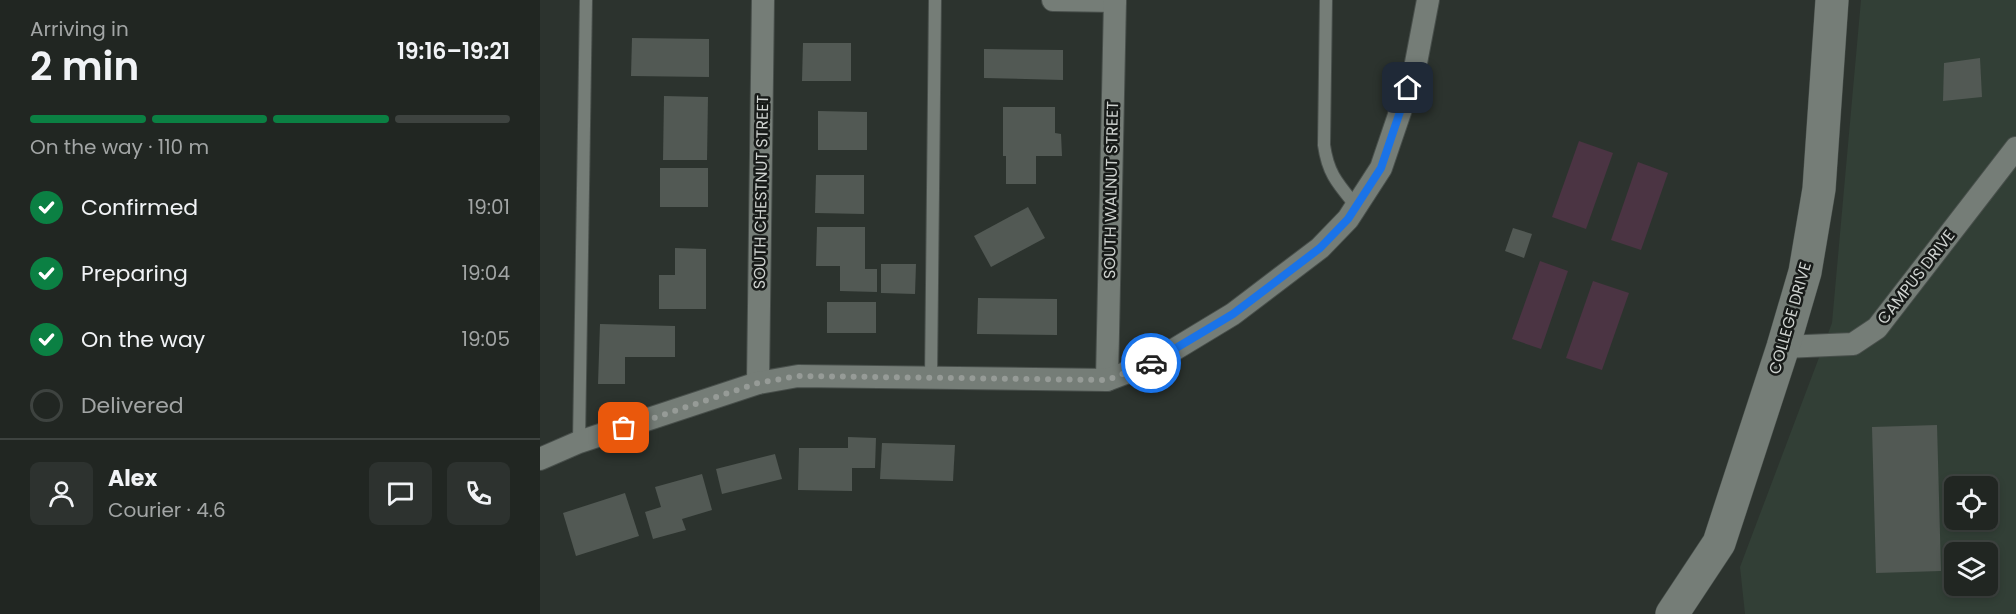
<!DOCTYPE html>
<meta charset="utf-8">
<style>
body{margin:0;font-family:Poppins,sans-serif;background:#2d322f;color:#f1f3f6;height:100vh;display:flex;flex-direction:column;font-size:22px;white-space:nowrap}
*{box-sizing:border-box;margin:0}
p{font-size:20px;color:#a2a5a5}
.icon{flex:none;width:33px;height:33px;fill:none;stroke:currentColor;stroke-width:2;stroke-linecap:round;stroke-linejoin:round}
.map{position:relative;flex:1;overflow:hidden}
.drawer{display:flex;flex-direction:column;background:#212622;width:540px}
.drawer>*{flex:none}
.buttons{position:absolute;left:1404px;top:476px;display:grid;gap:12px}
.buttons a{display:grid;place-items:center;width:54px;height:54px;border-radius:9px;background:#212622;box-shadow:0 3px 9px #0003,0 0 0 2px #3e4340;font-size:30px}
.pin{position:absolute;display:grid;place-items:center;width:51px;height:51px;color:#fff;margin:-26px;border-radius:12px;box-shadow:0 3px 9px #0006}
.courier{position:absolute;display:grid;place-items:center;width:60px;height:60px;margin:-30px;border:4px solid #1a73e8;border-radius:50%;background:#fff;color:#222;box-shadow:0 2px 8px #0007}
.summary em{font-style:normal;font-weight:600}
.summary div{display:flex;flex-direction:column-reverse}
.summary{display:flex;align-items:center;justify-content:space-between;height:102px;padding:0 30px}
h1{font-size:39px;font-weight:600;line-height:45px}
.bar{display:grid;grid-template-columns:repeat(4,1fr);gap:9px 6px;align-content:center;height:72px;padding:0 30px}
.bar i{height:8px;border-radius:4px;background:#3e4340}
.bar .current{background:#0b8043}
.bar p{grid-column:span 4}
.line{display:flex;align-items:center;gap:15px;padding:0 30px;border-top:2px solid #3e4340}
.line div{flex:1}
.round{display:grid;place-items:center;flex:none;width:63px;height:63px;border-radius:9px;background:#2d322f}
ol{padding:0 30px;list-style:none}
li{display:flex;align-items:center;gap:18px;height:66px}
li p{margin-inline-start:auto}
li .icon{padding:6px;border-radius:50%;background:#0b8043;color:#fff;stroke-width:4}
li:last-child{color:#a2a5a5}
li i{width:33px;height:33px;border:3px solid #3e4340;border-radius:50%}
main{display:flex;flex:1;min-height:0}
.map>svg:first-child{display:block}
.built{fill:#323f36;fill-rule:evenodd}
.green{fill:#4b3443}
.building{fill:#525954}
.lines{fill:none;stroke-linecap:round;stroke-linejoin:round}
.lane-casing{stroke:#484f4b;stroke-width:14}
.street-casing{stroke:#484f4b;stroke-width:24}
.secondary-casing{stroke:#484f4b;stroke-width:34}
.lane{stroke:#757d77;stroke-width:12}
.street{stroke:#757d77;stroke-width:22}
.secondary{stroke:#757d77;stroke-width:33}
.done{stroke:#969b97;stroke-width:6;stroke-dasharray:0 10.8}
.route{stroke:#1a73e8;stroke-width:8}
.labels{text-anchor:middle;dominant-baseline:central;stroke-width:5;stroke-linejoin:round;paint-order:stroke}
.street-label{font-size:16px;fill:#cfd3d0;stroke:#171a18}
</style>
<main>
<section class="drawer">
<div class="summary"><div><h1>2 min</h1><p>Arriving in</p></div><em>19:16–19:21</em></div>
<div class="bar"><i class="current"></i><i class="current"></i><i class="current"></i><i></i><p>On the way · 110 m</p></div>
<ol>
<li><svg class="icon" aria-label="check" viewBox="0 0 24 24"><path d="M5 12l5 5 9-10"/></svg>Confirmed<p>19:01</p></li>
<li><svg class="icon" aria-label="check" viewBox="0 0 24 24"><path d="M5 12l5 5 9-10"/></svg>Preparing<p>19:04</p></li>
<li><svg class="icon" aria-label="check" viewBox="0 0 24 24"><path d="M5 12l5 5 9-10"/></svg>On the way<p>19:05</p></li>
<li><i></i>Delivered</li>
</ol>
<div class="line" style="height:108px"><a class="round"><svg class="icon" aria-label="person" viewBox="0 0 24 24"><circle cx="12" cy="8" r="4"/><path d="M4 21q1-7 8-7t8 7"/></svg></a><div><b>Alex</b><p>Courier · 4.6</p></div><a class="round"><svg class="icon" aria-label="chat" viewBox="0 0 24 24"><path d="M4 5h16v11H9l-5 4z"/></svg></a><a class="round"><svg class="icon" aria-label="phone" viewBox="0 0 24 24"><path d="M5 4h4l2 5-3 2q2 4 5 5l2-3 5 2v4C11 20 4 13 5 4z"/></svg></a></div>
</section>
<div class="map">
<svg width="1476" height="614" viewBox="0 0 1476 614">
<rect width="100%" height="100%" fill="#2c332e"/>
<!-- built -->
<path class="built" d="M1321 0H1476V614H1205L1200 567 1292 323ZM1414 486H1448V519H1414ZM1414 552H1448V585H1414Z"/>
<!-- green -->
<g class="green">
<path d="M1039 141 1073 153 1046 229 1012 217Z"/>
<path d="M1098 162 1128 173 1101 250 1071 240Z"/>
<path d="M1000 261 1028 271 1001 349 972 339Z"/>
<path d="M1053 281 1089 293 1062 370 1026 358Z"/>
</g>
<!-- building -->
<g class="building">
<path d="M92 38 169 39V77L91 76Z"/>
<path d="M263 43H311V81H262Z"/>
<path d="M444 49 523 50V80L444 78Z"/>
<path d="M1440 58 1442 97 1403 101 1404 63Z"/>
<path d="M124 96 168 97 167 160H123Z"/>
<path d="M463 107H515V133L521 134 522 156H496V184H466V156H463Z"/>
<path d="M278 111 327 112V150H278Z"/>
<rect x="120" y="168" width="48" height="39"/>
<path d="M276 175H324V214L275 213Z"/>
<path d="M488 207 505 238 451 267 434 236Z"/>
<path d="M277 227H325V269H337V292L300 291V266H276Z"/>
<path d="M973 228 992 234 984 258 965 251Z"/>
<path d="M135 248 166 249V309H119V275H135Z"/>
<path d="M341 264H376L375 294 341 293Z"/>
<path d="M438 298 517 299V335L437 334Z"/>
<rect x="287" y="302" width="49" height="31"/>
<path d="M60 324 135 326V357H85V384H58Z"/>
<path d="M1397 425 1401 571 1336 573 1332 427Z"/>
<path d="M308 437 336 438 335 468H312V491L258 490 259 448H308Z"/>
<path d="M342 443 415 445 413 481 340 479Z"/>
<path d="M235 454 242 479 182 494 176 469Z"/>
<path d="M162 474 172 510 142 519 146 530 113 539 105 512 121 507 115 487Z"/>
<path d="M85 493 99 536 36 556 23 513Z"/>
</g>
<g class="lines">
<!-- lane casing -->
<g class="lane-casing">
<g id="lane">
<path d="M786 0 784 145C788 174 798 184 816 206"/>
<path d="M391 379 395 0"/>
<path d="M39 442 46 0"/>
</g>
</g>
<!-- street casing -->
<g class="street-casing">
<g id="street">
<path d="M513 0 575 1"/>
<path d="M1243 347 1313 344 1337 328 1476 148"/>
<path d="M567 380 575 0"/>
<path d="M218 383 223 0"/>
<path d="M0 459 39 442 218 383 258 376 567 380 612 363 693 314 780 248 808 219 841 168 875 68 888 0"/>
</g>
</g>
<!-- secondary casing -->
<g class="secondary-casing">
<path id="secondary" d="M1132 614 1179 543 1243 347 1265 272 1279 189 1292 0"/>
</g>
<!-- lane -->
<use href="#lane" class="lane"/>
<!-- street -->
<use href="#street" class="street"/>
<!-- secondary -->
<use href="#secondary" class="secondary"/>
</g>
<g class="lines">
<!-- done -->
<path class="done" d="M84 428 218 383 258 376 567 380 611 363"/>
<!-- route -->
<path class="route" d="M611 363 693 314 780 248 808 219 841 168 868 88"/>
</g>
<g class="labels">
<!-- street labels -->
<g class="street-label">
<text transform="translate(571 190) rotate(-89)">SOUTH WALNUT STREET</text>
<text transform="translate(221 192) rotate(-89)">SOUTH CHESTNUT STREET</text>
<text transform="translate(1376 277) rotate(-52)">CAMPUS DRIVE</text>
<text transform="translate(1250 318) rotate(-74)">COLLEGE DRIVE</text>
</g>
</g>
</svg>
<div class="buttons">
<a><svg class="icon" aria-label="locate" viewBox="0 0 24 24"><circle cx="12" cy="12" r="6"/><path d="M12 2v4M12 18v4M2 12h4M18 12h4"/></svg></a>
<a><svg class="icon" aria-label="layers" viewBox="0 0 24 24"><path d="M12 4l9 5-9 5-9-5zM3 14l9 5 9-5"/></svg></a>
</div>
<div class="pin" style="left:84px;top:428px;background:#ea580c"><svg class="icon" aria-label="bag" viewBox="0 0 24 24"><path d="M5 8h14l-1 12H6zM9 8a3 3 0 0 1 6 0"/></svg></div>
<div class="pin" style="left:868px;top:88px;background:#1f2937"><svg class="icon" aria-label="home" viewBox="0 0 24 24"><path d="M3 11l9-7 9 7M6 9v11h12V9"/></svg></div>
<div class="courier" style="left:611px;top:363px"><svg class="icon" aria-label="car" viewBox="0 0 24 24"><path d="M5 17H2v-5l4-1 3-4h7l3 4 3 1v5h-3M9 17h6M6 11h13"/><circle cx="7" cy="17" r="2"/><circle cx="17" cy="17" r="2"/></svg></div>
</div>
</main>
